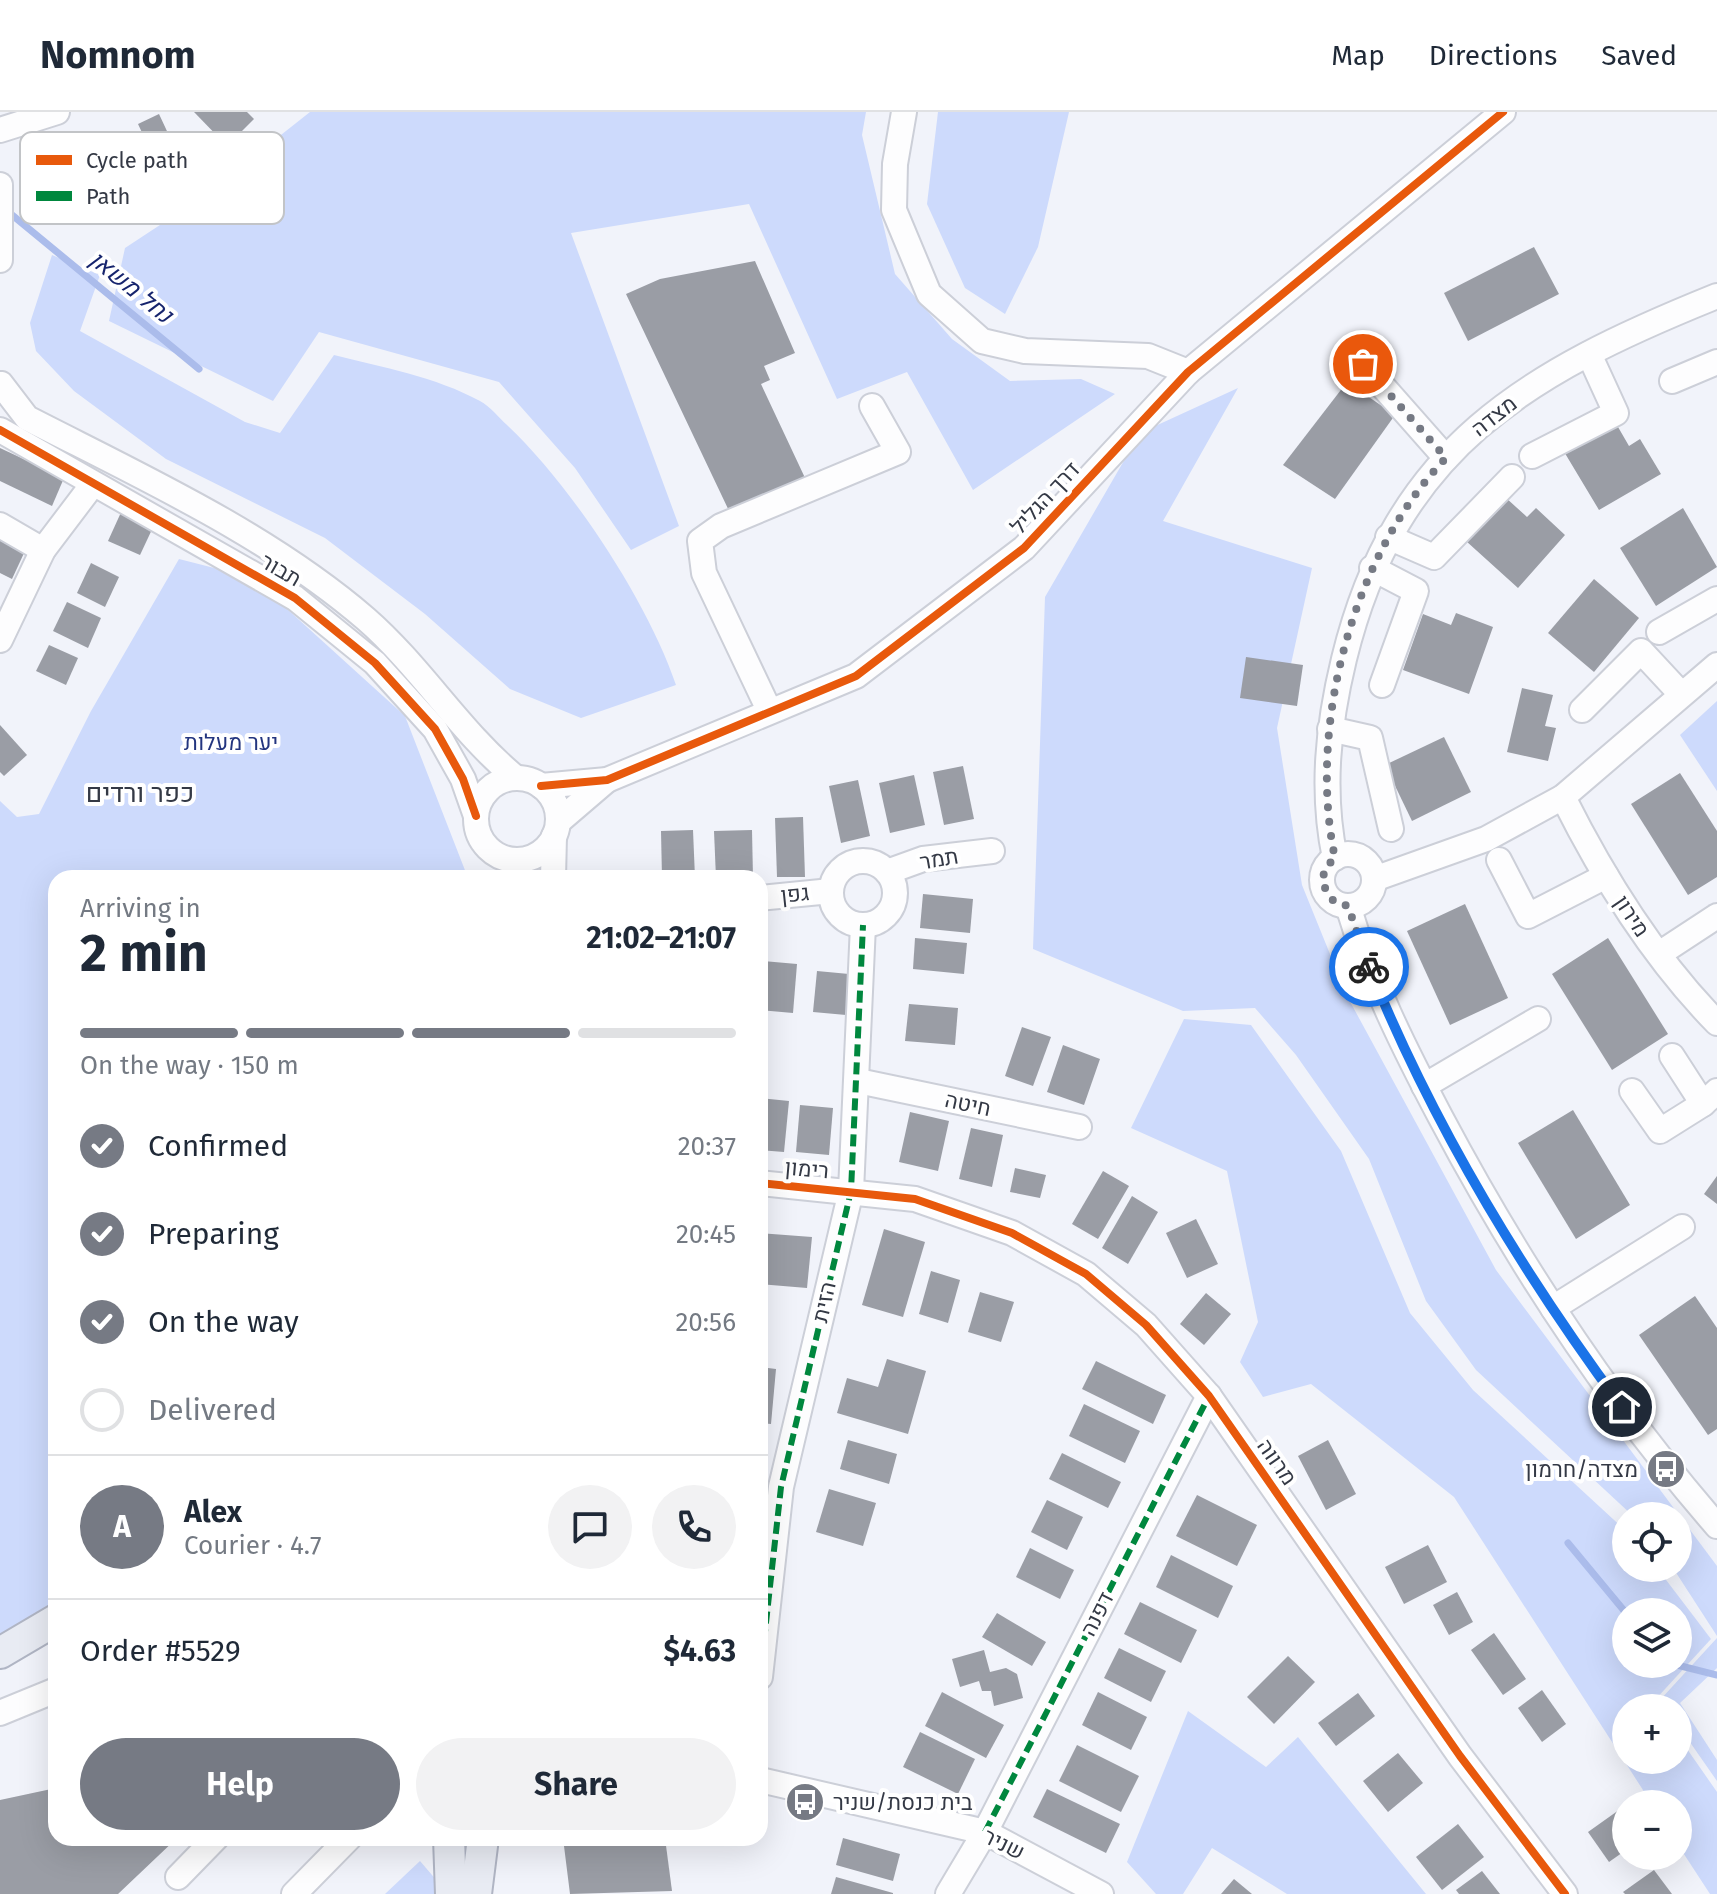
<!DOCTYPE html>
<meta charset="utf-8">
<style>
body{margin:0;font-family:"Fira Sans",Heebo,sans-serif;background:#f2f2f3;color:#1f2937;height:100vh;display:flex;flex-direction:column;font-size:30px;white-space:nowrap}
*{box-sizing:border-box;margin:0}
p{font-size:26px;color:#747a83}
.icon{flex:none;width:44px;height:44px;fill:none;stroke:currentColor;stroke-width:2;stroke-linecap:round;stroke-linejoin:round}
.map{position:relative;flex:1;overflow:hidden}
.sheet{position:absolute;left:48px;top:758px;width:720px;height:976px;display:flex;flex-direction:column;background:#fff;border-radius:24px;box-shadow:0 8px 32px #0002}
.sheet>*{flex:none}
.fabs{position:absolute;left:1612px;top:1390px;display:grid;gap:16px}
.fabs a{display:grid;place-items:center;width:80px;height:80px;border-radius:50%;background:#fff;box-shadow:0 8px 32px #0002;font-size:40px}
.pin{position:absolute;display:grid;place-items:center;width:68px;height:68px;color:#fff;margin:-34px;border:4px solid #fff;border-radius:50%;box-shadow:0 2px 8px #0007}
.courier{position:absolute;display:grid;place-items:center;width:80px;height:80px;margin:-40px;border:6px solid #1a73e8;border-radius:50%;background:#fff;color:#222;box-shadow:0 2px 10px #0007}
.head em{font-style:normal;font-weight:700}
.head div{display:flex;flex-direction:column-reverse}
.head{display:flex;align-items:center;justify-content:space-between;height:136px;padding:0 32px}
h1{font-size:52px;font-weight:700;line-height:60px}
.bar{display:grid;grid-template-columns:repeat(4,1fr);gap:12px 8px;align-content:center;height:96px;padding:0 32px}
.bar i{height:10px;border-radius:6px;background:#e0e1e3}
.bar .selected{background:#767a84}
.bar p{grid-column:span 4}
.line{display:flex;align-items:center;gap:20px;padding:0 32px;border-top:2px solid #e0e1e3}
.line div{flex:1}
.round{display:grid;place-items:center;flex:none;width:84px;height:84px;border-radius:42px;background:#f2f2f3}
ol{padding:0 32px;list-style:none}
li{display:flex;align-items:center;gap:24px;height:88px}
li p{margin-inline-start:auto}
li .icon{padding:8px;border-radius:50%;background:#767a84;color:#fff;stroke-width:4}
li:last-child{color:#747a83}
li i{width:44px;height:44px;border:4px solid #e0e1e3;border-radius:50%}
.action{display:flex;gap:16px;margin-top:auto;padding:16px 32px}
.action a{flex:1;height:92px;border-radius:48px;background:#767a84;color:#fff;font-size:32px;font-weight:700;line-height:92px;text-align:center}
.action a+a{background:#f2f2f3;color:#1f2937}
header{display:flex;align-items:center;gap:48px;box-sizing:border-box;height:112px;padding:0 40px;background:#fff;border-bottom:2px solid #e0e1e3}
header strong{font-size:38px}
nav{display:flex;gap:44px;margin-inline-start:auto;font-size:28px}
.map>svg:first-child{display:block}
.green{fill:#cddafc;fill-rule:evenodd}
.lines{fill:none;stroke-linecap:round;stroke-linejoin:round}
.stream{stroke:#abbceb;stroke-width:7}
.building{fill:#9a9da5}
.minor-casing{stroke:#cccfd8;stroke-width:28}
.major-casing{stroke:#b0b5c4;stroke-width:34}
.minor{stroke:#fdfdfe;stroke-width:24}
.major{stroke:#e8ebf3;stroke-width:30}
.quiet{stroke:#00873e;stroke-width:6;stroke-dasharray:12 6;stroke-linecap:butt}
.cycleway-casing{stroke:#fff;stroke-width:13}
.cycleway{stroke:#e8590c;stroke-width:8}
.done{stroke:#767a84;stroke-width:8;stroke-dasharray:0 14.4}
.route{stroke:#1a73e8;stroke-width:10}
.labels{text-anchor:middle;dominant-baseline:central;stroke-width:8;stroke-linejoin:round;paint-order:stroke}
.street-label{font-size:22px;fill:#343945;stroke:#fff}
.park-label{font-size:22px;fill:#23357f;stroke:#fff}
.poi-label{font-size:22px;fill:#343945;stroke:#fff;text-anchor:end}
.water-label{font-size:24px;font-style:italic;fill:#16246d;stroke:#fff}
.quarter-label{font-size:26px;fill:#343945;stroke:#fff}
.key{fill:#fff;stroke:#c2c4c7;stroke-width:2}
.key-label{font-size:22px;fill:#343945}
</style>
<header>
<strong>Nomnom</strong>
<nav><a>Map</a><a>Directions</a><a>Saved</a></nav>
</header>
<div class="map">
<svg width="1717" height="1782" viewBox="0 0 1717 1782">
<rect width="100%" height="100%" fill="#f1f3fa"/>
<!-- green -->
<g class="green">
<path d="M310 0H866L862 23 895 162 952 227 1010 269 1081 267 1115 282 973 378 907 260 837 287 749 92 571 121 679 414 631 438 575 356 499 270 319 220 273 289 109 209 125 136 201 86Z"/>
<path d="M938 0H1069L1038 135 1005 202 965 176 927 92Z"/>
<path d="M52 143 100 163 80 219 245 310 280 321 334 243C382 255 436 265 480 289 490 294 499 306 507 313 571 373 648 490 676 573L581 606 510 577 425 502 325 426 166 347 74 279 36 239 30 211Z"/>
<path d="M1238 276 1163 409 1312 456 1277 616 1302 773 1347 884 1496 1158 1717 1454V1524L1673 1456H1678V1404H1633L1476 1258 1426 1189 1369 1047 1296 943 1255 896 1183 899 1033 837 1045 485 1140 321Z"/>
<path d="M179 447 230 460 286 496 405 604 468 766H56V1496L0 1524V689L17 705 39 702 91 599Z"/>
<path d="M1717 589V679L1680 623Z"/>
<path d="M1184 907 1251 913 1341 1039 1410 1201 1473 1278 1626 1419V1456H1657L1711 1527 1654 1589 1659 1596H1626V1648H1678V1624L1717 1680V1782H1710L1678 1733V1692H1652L1454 1385 1311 1272 1263 1285 1240 1250 1258 1210 1227 1059 1131 1016ZM1626 1500H1678V1552H1626Z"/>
<path d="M1717 1526V1556L1680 1591 1717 1648V1669L1678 1613V1596H1666L1660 1588Z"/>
<path d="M1188 1599 1266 1655 1298 1625 1426 1782H1287L1212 1736 1183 1782H1156L1127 1750Z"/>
<path d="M420 1749 438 1770 440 1782H385Z"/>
</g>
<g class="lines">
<!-- stream -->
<g class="stream">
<path d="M6 98 199 257"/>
<path d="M1568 1431 1626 1501"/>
<path d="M1673 1552 1717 1563"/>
</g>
</g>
<!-- building -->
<g class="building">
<path d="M194 0H247L254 7 227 34Z"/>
<path d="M159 2 173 32 188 25 198 47 162 63 138 12Z"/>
<path d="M1534 135 1559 182 1468 229 1444 181Z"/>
<path d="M755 149 795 241 764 254 770 268 761 272 806 368 731 403 626 182 660 167Z"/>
<path d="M1347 270 1395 303 1335 387 1283 353Z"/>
<path d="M1614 308 1629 334 1640 327 1661 362 1599 398 1563 338Z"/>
<path d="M0 336 64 366 52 394 0 369Z"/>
<path d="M1505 385 1527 405 1536 396 1565 423 1518 476 1466 429Z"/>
<path d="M123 396 155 411 140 443 108 429Z"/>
<path d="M1683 396 1717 455 1656 494 1620 436Z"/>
<path d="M0 427 25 439 12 467 0 461Z"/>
<path d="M91 451 119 465 105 495 77 481Z"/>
<path d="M1594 467 1639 506 1594 560 1548 521Z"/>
<path d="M67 490 101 506 88 536 53 519Z"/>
<path d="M1456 501 1493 515 1469 582 1403 558 1423 502 1451 513Z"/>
<path d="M49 533 78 546 66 573 36 559Z"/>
<path d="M1246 545 1303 553 1297 594 1240 586Z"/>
<path d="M1522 576 1553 583 1545 614 1556 616 1548 649 1507 640Z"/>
<path d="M0 613 27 643 4 664 0 660Z"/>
<path d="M1444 625 1471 680 1412 709 1385 653Z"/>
<path d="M963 654 974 707 944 713 933 660Z"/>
<path d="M1680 661 1717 719V765L1688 783 1631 692Z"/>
<path d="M914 663 925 713 890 721 879 671Z"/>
<path d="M858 668 870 724 841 731 829 674Z"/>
<path d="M803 705 805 765H777L775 706Z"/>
<path d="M693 718 695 766H662L661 719Z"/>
<path d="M752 718 753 766H716L714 719Z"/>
<path d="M923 782 973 787 970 821 920 816Z"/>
<path d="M1465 792 1508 886 1450 913 1407 819Z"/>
<path d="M915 826 967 831 964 862 913 857Z"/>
<path d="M1608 826 1668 922 1612 958 1552 862Z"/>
<path d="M763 849 797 852 793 901 760 898Z"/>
<path d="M817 859 849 862 846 903 813 900Z"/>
<path d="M909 892 958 896 955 933 905 929Z"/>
<path d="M1022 915 1051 925 1033 974 1005 964Z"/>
<path d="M1063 933 1100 947 1084 993 1047 980Z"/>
<path d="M760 986 789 989 784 1040 760 1038Z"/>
<path d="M800 993 833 996 829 1043 796 1040Z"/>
<path d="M1573 998 1630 1093 1576 1127 1518 1031Z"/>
<path d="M910 1000 949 1009 938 1059 899 1050Z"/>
<path d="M971 1016 1003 1023 992 1075 959 1067Z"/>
<path d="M1015 1056 1046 1063 1040 1086 1010 1080Z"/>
<path d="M1103 1059 1129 1074 1098 1127 1072 1112Z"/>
<path d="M1717 1064V1092L1704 1082Z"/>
<path d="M1132 1084 1158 1100 1128 1152 1102 1136Z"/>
<path d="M1196 1107 1218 1152 1187 1166 1166 1121Z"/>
<path d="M884 1117 925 1130 903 1205 862 1193Z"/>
<path d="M760 1121 812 1125 807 1176 760 1172Z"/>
<path d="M931 1159 960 1168 948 1211 919 1202Z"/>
<path d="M980 1180 1014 1190 1001 1230 968 1220Z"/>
<path d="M1206 1181 1231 1202 1204 1233 1180 1212Z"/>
<path d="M1695 1184 1717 1216V1317L1708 1323 1639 1223Z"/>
<path d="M887 1247 926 1259 908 1322 837 1301 847 1266 878 1275Z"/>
<path d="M1096 1249 1166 1283 1153 1312 1082 1277Z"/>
<path d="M760 1255 776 1257 771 1312 760 1311Z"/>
<path d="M1084 1292 1140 1319 1125 1351 1069 1324Z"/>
<path d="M848 1328 897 1342 889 1372 840 1357Z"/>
<path d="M1328 1328 1356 1382 1326 1398 1298 1344Z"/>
<path d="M1062 1341 1121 1370 1108 1396 1049 1367Z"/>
<path d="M829 1377 876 1391 863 1434 816 1420Z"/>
<path d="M1197 1383 1257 1413 1237 1454 1176 1424Z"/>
<path d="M1047 1388 1083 1405 1067 1438 1031 1420Z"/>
<path d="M1428 1433 1447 1470 1404 1492 1385 1455Z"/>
<path d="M1030 1436 1074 1458 1060 1487 1016 1465Z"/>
<path d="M1171 1443 1233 1474 1218 1506 1156 1475Z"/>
<path d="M1457 1480 1473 1510 1449 1523 1433 1493Z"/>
<path d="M1140 1490 1197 1518 1181 1551 1124 1522Z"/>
<path d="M997 1501 1046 1530 1032 1554 982 1525Z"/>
<path d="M1494 1521 1526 1567 1503 1583 1471 1538Z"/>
<path d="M1119 1536 1166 1559 1151 1590 1104 1566Z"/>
<path d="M984 1538 990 1560 1006 1556 1017 1562 1023 1586 994 1594 991 1579H982L979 1569 960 1575 952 1547Z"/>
<path d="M1288 1544 1315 1570 1274 1612 1247 1585Z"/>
<path d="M1542 1578 1566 1612 1542 1630 1518 1596Z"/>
<path d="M942 1580 1004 1613 986 1646 925 1614Z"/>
<path d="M1098 1580 1147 1605 1131 1638 1082 1613Z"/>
<path d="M1358 1581 1375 1604 1336 1634 1318 1611Z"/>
<path d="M920 1620 975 1647 958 1682 903 1655Z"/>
<path d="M1077 1633 1139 1664 1121 1700 1059 1669Z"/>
<path d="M1398 1641 1423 1671 1388 1700 1363 1669Z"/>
<path d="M56 1676V1726H177L118 1782H0V1688Z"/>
<path d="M1047 1677 1120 1712 1106 1741 1033 1705Z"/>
<path d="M1626 1693V1738L1609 1750 1588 1720Z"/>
<path d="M1458 1712 1484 1745 1442 1778 1416 1745Z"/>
<path d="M563 1726H665L672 1779 570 1782Z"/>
<path d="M843 1726 900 1742 893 1769 836 1753Z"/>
<path d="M1654 1758 1672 1782H1625L1623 1780Z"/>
<path d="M1482 1759 1500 1782H1459L1456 1778Z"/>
<path d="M836 1765 893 1781V1782H831Z"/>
<path d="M1234 1767 1252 1782H1221Z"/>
</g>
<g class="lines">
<!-- minor casing -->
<g class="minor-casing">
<g id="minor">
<path d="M904 0 895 52 894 98 929 182 982 229 1025 239 1148 244 1188 260"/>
<path d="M0 18 57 0"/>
<path d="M0 73V148"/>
<path d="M1363 252 1446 346"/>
<path d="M1672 269 1717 250"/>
<path d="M1 272 27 306C142 365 267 422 366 507 421 555 460 620 516 666"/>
<path d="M0 318 295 486 375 551 435 617 463 667 476 704"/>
<path d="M1532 344 1616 301 1589 242"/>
<path d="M0 413 43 438"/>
<path d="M1388 425 1434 445 1512 365"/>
<path d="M1372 456 1416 479 1382 573"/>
<path d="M1659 520 1717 487"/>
<path d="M0 528 43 438 93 372"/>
<path d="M769 598 704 461 700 429 721 414 898 340 872 294"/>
<path d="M1582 598 1641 539 1681 582"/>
<path d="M1330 617 1370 626 1391 717"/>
<circle cx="517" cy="707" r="41"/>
<path d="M541 674 607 668 856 564 1024 436 1188 260 1503 0"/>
<path d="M1563 685C1604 767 1653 846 1717 911"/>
<path d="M558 710 607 668"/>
<circle cx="1348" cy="768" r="26"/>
<path d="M1335 746C1321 679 1328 613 1344 547 1396 335 1526 261 1717 184"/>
<path d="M1499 748 1528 804 1606 764"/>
<circle cx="863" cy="781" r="32"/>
<path d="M887 760 923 747 992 739"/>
<path d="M553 766 554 724"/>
<path d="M1374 767 1486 727 1563 685 1717 553"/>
<path d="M760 786 831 779"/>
<path d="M1348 794C1370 868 1405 938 1441 1006 1518 1151 1609 1290 1717 1414"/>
<path d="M1659 842 1717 804"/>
<path d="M1672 944 1703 992"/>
<path d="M858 969 1079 1015"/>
<path d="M1424 974 1538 907"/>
<path d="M1632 979 1660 1019 1703 992 1717 979"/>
<path d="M760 1071 915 1087 1012 1121 1086 1162 1146 1213 1209 1284 1460 1644 1565 1782"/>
<path d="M1553 1196 1682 1115"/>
<path d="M760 1565 781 1375 851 1079 863 813"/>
<path d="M0 1601 56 1578"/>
<path d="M760 1668 985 1720 1101 1782"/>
<path d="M178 1765 216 1726"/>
<path d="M294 1782 349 1726"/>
<path d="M948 1782 985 1720 1209 1284"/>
</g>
</g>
<!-- major casing -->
<g class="major-casing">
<g id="major">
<path d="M0 1541 56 1508"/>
<path d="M449 1726 451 1782"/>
<path d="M476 1782 483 1726"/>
</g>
</g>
<!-- minor -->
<use href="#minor" class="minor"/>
<!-- major -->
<use href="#major" class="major"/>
<!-- quiet -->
<g class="quiet">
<path d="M760 1565 781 1375 851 1079 863 813"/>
<path d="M985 1720 1209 1284"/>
</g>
<!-- cycleway casing -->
<g class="cycleway-casing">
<g id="cycleway">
<path d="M0 318 295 486 375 551 435 617 463 667 476 704"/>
<path d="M541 674 607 668 856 564 1024 436 1188 260 1503 0"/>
<path d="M760 1071 915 1087 1012 1121 1086 1162 1146 1213 1209 1284 1460 1644 1565 1782"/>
</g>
</g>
<!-- cycleway -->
<use href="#cycleway" class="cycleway"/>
</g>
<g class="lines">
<!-- done -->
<path class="done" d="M1363 252 1446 346C1353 442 1307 615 1335 746L1325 756 1322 771 1334 790 1348 794 1369 855"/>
<!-- route -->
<path class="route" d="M1369 855C1432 1011 1522 1160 1622 1295"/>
</g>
<!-- icons -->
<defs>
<g id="bus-disc" transform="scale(2)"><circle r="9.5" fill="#767a84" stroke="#fff"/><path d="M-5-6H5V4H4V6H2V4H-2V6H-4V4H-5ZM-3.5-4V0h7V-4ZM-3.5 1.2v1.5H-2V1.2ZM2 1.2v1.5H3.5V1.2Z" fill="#fff"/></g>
</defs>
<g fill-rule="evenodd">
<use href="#bus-disc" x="1666" y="1357"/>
<use href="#bus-disc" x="805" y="1690"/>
</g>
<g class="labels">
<!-- street labels -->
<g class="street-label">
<text transform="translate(1494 304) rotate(-38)">מצדה</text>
<text transform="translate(1045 386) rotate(-47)">דרך הגליל</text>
<text transform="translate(281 458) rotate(30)">תבור</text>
<text transform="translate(939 747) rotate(-10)">תמר</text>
<text transform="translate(795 782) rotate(-6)">גפן</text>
<text transform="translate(1632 804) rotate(56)">מירון</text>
<text transform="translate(968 992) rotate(12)">חיטה</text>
<text transform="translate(807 1057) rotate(5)">רימון</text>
<text transform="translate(824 1190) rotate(-77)">הזית</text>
<text transform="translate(1277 1350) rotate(55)">מרווה</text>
<text transform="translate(1097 1502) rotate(-63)">דפנה</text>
<text transform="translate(1004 1732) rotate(26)">שניר</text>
</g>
<!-- park labels -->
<g class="park-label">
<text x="231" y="630">יער מעלות</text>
</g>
<!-- poi labels -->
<g class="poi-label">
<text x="1638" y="1357">מצדה/חרמון</text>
<text x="833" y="1690" text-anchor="start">בית כנסת/שניר</text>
</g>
<!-- water labels -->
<g class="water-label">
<text transform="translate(131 175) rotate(39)">נחל משאן</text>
</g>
<!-- quarter labels -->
<g class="quarter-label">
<text x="140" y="681">כפר ורדים</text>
</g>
</g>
<!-- legend -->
<rect x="20" y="20" width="264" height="92" rx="12" class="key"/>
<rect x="36" y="43" width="36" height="10" fill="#e8590c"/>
<rect x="36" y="79" width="36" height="10" fill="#00873e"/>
<g class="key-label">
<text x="86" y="56">Cycle path</text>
<text x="86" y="92">Path</text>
</g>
</svg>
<div class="fabs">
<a><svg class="icon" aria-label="locate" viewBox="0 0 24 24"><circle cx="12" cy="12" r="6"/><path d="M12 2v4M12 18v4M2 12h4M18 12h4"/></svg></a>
<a><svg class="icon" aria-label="layers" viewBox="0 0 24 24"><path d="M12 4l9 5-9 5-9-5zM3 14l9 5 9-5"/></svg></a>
<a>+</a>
<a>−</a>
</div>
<div class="pin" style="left:1363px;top:252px;background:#ea580c"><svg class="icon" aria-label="bag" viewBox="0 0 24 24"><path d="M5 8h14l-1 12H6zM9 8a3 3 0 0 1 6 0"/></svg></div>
<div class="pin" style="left:1622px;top:1295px;background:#1f2937"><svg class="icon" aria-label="home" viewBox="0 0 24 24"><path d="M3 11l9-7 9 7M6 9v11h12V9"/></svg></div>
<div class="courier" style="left:1369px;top:855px"><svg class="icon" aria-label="bike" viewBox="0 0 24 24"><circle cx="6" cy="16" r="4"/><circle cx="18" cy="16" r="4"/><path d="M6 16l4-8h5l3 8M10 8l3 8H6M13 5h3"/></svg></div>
<section class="sheet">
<div class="head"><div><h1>2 min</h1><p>Arriving in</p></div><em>21:02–21:07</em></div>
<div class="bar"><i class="selected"></i><i class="selected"></i><i class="selected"></i><i></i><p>On the way · 150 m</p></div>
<ol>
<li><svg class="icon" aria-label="check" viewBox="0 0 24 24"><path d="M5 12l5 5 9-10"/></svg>Confirmed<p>20:37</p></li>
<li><svg class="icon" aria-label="check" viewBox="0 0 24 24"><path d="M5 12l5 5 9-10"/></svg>Preparing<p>20:45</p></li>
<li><svg class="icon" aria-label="check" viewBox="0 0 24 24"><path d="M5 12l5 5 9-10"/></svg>On the way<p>20:56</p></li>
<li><i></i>Delivered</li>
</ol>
<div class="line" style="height:144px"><b class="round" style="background:#767a84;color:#fff">A</b><div><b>Alex</b><p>Courier · 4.7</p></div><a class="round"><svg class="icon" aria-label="chat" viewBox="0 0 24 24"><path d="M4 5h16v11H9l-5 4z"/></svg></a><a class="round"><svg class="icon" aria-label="phone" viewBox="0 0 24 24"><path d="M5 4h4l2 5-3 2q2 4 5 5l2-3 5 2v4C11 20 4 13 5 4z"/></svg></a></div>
<div class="line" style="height:104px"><div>Order #5529</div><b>$4.63</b></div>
<div class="action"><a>Help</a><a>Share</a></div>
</section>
</div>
